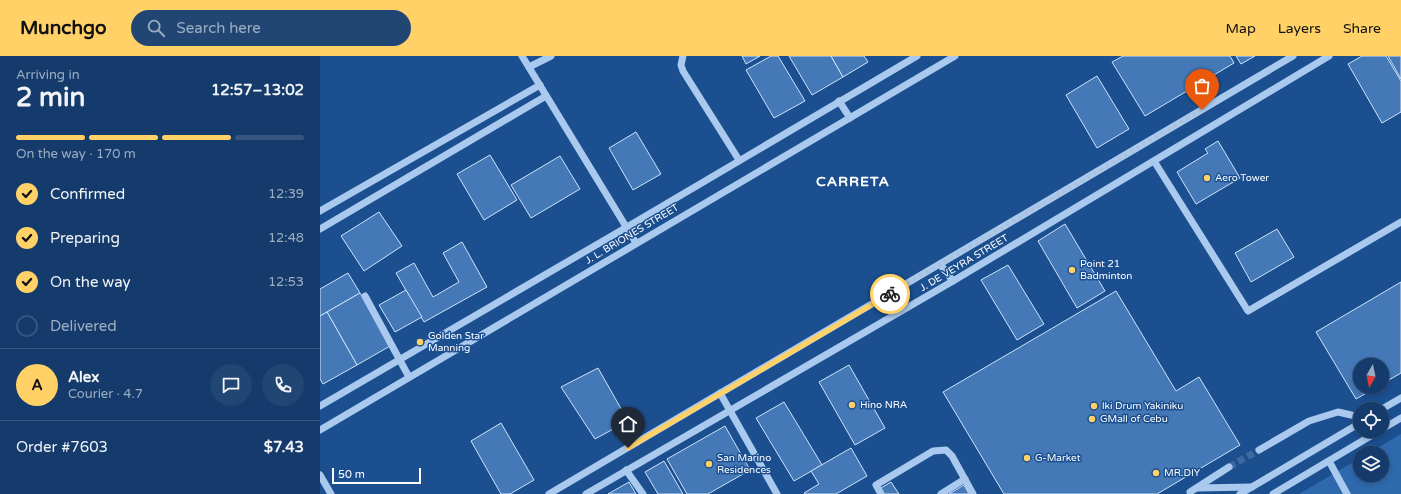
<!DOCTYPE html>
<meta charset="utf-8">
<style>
body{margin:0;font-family:"Varela Round",sans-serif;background:#214673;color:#f1f3f6;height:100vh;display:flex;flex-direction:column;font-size:15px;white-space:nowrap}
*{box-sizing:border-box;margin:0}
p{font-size:13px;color:#9dadc1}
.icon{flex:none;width:22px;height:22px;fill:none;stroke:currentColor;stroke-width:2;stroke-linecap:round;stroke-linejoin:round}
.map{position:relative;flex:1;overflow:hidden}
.side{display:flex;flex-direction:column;background:#143b6b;width:320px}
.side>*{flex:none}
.needle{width:26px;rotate:189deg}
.buttons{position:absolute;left:1033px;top:302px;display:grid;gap:8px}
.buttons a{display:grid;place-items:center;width:36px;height:36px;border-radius:50%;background:#143b6b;box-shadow:0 2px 6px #0003,0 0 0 1px #33557e;font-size:20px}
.scale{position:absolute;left:12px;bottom:10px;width:89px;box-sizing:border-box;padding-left:4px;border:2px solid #fff;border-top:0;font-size:11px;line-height:14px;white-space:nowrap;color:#fff;-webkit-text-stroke:3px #1b4f8f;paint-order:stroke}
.pin{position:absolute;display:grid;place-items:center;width:34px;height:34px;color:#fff;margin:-41px -17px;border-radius:50% 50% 50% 0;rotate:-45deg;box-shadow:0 0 4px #0007}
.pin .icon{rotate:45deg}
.courier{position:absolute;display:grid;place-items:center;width:40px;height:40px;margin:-20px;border:3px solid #ffd166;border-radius:50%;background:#fff;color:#222;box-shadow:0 1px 5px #0007}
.headline em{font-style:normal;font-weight:800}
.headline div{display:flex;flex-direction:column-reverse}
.headline{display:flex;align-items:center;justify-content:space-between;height:68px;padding:0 16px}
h1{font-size:26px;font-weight:800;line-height:30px}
.bar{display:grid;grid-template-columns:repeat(4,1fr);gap:6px 4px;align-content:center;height:48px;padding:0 16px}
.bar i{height:5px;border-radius:3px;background:#33557e}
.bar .current{background:#ffd166}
.bar p{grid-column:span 4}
.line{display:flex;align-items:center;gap:10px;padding:0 16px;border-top:1px solid #33557e}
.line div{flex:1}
.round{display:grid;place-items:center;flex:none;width:42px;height:42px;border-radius:21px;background:#214673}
ol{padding:0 16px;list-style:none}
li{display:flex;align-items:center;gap:12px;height:44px}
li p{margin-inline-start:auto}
li .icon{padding:4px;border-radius:50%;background:#ffd166;color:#111;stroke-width:4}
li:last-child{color:#9dadc1}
li i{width:22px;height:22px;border:2px solid #33557e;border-radius:50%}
header{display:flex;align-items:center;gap:24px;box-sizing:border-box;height:56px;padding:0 20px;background:#ffd166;color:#111}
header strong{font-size:19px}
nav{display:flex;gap:22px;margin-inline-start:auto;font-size:14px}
.search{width:280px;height:36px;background:#214673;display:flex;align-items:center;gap:10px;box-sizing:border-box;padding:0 14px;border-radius:22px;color:#9dadc1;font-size:15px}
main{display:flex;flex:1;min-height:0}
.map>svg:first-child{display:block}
.green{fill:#2e69ad}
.building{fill:#4478b7;stroke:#cfe3fa}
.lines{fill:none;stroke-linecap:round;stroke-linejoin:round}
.minor-tunnel{stroke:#3d69a0;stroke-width:7;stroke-dasharray:7 3.5;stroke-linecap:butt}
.minor{stroke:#a9c9ee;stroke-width:7}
.done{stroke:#afc1d8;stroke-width:4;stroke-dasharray:0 7.2}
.route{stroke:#ffd166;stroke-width:5}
.poi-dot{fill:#ffd166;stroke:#1b4f8f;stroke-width:1.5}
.labels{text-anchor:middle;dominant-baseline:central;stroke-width:3;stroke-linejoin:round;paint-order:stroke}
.poi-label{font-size:10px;fill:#fff;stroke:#1b4f8f;text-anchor:start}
.street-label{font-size:10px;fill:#fff;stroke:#1b4f8f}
.district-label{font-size:14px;font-weight:bold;letter-spacing:1px;fill:#fff;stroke:#1b4f8f}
</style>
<header>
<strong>Munchgo</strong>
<div class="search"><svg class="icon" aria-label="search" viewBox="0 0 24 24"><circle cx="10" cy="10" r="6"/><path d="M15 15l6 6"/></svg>Search here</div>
<nav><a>Map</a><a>Layers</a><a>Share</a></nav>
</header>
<main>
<section class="side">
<div class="headline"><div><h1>2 min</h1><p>Arriving in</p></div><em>12:57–13:02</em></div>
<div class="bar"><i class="current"></i><i class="current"></i><i class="current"></i><i></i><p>On the way · 170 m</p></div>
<ol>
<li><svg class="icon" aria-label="check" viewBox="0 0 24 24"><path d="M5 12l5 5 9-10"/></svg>Confirmed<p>12:39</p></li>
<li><svg class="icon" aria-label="check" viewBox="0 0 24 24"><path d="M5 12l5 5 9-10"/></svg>Preparing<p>12:48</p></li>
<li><svg class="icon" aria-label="check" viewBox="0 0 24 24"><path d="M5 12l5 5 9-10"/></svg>On the way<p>12:53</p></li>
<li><i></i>Delivered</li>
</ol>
<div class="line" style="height:72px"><b class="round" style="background:#ffd166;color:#111">A</b><div><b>Alex</b><p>Courier · 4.7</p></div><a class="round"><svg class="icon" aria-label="chat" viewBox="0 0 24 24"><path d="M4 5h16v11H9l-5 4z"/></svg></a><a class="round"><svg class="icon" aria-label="phone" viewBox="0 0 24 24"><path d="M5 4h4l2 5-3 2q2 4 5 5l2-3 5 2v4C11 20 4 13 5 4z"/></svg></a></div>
<div class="line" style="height:52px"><div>Order #7603</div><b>$7.43</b></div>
</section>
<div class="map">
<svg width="1081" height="438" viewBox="0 0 1081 438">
<rect width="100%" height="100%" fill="#1b4f8f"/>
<!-- green -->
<path class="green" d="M1081 378V438H979L1040 402V419H1062V397H1049Z"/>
<!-- building -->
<g class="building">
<path d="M422 0H440L426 8Z"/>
<path d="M451 0H458L485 45 454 62 426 14Z"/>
<path d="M469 0H511L523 21 492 39Z"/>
<path d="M511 0H544L548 6 523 21Z"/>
<path d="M803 0H910L914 7 825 60 792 6Z"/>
<path d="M916 0H935L921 8Z"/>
<path d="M1042 0H1066L1081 25V56L1062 67 1028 8Z"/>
<path d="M1068 0H1081V23Z"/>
<path d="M777 20 809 73 777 92 746 39Z"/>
<path d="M316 76 341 118 313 134 289 92Z"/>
<path d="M898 85 920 122 876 148 857 116 888 97 885 93Z"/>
<path d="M170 99 197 144 164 164 137 118Z"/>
<path d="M240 100 260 133 211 162 191 129Z"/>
<path d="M59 156 82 190 44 215 21 180Z"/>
<path d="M745 168 785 235 757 252 718 185Z"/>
<path d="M957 173 974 201 931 226 915 197Z"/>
<path d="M142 186 167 231 104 266 76 217 94 207 113 241 139 226 123 197Z"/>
<path d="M688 209 724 268 697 284 661 224Z"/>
<path d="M28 217 40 237 0 260V233Z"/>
<path d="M1081 226V317L1062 328V309H1040V331H1057L1036 343 996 276Z"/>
<path d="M86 234 102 261 75 276 59 249Z"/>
<path d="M796 235 856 335 879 321 920 389 837 438H684L623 336Z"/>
<path d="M40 237 70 290 37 309 7 256Z"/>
<path d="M7 256 37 309 3 328 0 323V260Z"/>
<path d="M529 309 565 372 535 389 499 326Z"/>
<path d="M278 312 308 365 275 383 241 331Z"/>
<path d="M464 346 502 409 474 425 436 362Z"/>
<path d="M181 367 214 424 190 438H181L151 385Z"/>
<path d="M405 370 430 414 388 438H367L347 403Z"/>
<path d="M531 392 547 420 516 438H485L484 437 499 428 491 415Z"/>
<path d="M344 405 363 438H338L325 416Z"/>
<path d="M309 426 316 438H288Z"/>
<path d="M571 426 579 438H564L561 432Z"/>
<path d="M644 429 649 438H629Z"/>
</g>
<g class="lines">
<!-- minor-tunnel -->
<path class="minor-tunnel" d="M909 411 939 394"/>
<!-- minor -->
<g class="minor">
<path d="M202 0 316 187"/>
<path d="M363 0 361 9 363 15 419 104"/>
<path d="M209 11 231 0"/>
<path d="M519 45 530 62"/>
<path d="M834 105 928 255 1081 166"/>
<path d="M0 155 220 29"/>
<path d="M0 173 226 40"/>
<path d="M620 208 633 225"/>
<path d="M45 240 89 321"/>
<path d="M400 337 457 438"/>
<path d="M0 350 307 171 597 0"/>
<path d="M1062 353 1081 342"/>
<path d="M1062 373 1081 362"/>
<path d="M0 374 635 0"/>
<path d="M939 394 989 365 1018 356 1040 361"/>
<path d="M1009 405 1027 438"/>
<path d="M306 414 323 438"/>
<path d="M0 419 11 438"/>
<path d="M877 432 932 431"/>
<path d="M870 436 909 411"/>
<path d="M229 438 973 0"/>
<path d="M266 438 633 225 1009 0"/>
<path d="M561 438 556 429 613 395 626 394 632 400 653 438"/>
<path d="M621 438 645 423"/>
<path d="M920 438 1040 367"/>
<path d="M953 438 1059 375"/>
</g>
</g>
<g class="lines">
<!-- done -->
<path class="done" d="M570 238 882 54"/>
<!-- route -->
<path class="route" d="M308 392 570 238"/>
</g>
<!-- markers -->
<g class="poi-dot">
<circle cx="887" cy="122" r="4"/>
<circle cx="752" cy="214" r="4"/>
<circle cx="100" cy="286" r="4"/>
<circle cx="532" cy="349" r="4"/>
<circle cx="774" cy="350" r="4"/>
<circle cx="772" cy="363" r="4"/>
<circle cx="707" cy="402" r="4"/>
<circle cx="389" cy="408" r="4"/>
<circle cx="836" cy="417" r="4"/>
</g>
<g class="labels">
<!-- poi labels -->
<g class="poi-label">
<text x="895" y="122">Aero Tower</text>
<text x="760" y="208">Point 21<tspan x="760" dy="12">Badminton</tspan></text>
<text x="108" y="280">Golden Star<tspan x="108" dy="12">Manning</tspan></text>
<text x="540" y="349">Hino NRA</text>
<text x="782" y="350">lki Drum Yakiniku</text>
<text x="780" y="363">GMall of Cebu</text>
<text x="397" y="402">San Marino<tspan x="397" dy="12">Residences</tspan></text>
<text x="715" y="402">G-Market</text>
<text x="844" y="417">MR.DIY</text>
</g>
<!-- street labels -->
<g class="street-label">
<text transform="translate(312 178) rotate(-31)">J. L. BRIONES STREET</text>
<text transform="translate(644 207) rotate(-31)">J. DE VEYRA STREET</text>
</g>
<!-- district labels -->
<g class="district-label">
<text x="533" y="125">CARRETA</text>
</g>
</g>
</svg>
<div class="buttons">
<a><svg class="needle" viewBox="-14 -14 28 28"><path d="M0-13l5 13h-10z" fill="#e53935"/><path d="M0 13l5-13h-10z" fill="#9dadc1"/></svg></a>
<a><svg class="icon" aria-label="locate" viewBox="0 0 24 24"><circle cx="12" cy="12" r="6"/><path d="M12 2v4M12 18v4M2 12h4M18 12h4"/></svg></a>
<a><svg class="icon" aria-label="layers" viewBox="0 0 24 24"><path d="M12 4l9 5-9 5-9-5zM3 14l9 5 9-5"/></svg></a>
</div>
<div class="scale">50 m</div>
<div class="pin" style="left:882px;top:54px;background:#ea580c"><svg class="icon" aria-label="bag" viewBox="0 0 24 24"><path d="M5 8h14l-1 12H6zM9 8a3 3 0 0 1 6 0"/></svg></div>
<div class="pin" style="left:308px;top:392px;background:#1f2937"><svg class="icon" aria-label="home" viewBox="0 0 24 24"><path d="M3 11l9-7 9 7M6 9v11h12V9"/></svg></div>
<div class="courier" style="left:570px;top:238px"><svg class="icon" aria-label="bike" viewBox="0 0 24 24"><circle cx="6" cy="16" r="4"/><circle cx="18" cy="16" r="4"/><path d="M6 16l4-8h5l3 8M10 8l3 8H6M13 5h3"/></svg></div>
</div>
</main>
